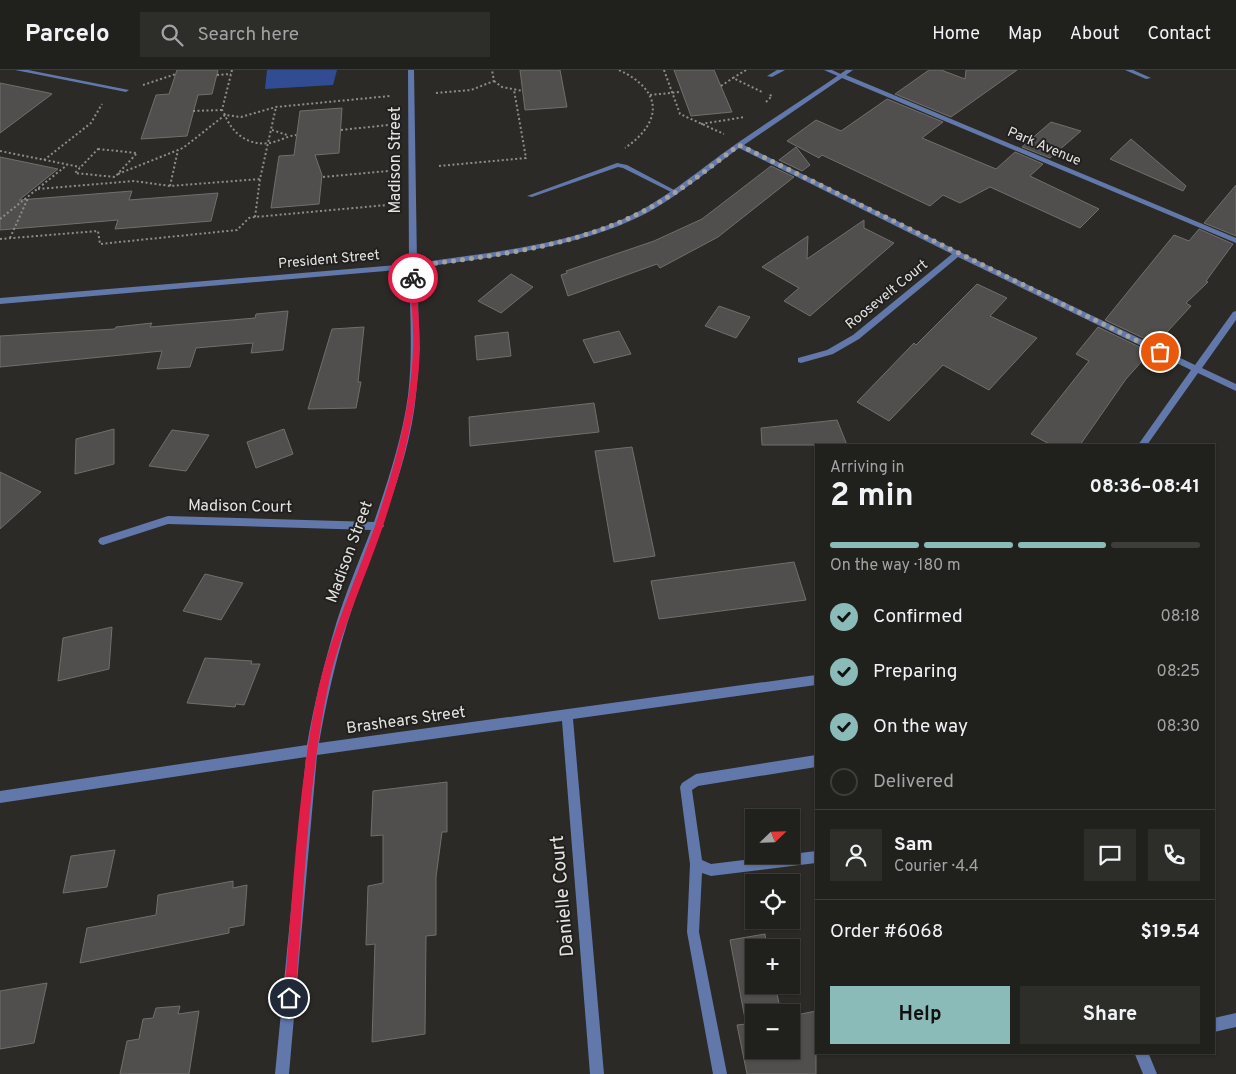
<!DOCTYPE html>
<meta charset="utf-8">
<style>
body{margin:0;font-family:Overpass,sans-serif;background:#2d2d2a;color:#f1f3f6;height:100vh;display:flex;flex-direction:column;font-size:19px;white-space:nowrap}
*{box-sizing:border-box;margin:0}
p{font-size:16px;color:#a2a3a4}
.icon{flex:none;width:28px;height:28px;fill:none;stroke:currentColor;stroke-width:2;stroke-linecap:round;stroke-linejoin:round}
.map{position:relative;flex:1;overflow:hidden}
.panel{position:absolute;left:815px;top:374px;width:400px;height:610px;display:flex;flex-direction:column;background:#20201d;border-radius:0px;box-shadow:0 1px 4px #0004,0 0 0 1px #3d3e3b}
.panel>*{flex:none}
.needle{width:32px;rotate:67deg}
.controls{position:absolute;left:745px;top:739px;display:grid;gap:10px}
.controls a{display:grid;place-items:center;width:55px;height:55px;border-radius:0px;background:#20201d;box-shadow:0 1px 4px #0004,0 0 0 1px #3d3e3b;font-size:25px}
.pin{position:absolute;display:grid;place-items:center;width:42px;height:42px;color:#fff;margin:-21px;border:2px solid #fff;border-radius:50%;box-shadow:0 1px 5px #0007}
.courier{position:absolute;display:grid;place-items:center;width:50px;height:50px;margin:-25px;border:4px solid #e11d48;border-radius:50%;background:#fff;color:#222;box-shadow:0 1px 6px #0007}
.summary em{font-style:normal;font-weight:700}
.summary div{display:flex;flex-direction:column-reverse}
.summary{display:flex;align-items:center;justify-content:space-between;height:85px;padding:0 15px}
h1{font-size:32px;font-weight:700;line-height:38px}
.bar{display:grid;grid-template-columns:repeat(4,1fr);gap:8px 5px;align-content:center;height:60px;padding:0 15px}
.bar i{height:6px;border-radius:4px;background:#3d3e3b}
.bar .on{background:#8bbbb9}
.bar p{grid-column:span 4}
.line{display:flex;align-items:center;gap:12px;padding:0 15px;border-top:1px solid #3d3e3b}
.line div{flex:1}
.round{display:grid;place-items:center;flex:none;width:52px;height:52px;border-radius:0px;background:#2d2d2a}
ol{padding:0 15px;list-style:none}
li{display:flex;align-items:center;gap:15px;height:55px}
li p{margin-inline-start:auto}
li .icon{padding:5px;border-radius:50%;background:#8bbbb9;color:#111;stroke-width:4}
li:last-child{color:#a2a3a4}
li i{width:28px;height:28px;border:2px solid #3d3e3b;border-radius:50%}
.button{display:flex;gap:10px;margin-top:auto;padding:10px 15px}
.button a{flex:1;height:58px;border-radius:0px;background:#8bbbb9;color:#111;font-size:20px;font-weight:700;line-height:58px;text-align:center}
.button a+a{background:#2d2d2a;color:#f1f3f6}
header{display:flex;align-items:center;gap:30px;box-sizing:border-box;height:70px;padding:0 25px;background:#20201d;border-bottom:1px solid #3d3e3b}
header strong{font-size:24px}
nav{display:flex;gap:28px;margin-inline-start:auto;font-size:18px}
.search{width:350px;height:45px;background:#2d2d2a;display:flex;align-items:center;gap:12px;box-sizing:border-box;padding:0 18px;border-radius:0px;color:#a2a3a4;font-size:19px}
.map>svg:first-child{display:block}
.water{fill:#324c94}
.building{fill:#504f4d;stroke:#706f6c}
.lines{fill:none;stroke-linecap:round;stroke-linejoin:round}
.path{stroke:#8d8d8a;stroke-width:2;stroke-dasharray:2 2.5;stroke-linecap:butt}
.lane{fill:#6278aa;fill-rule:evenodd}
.street{fill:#6278aa;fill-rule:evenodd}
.route{fill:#e11d48}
.done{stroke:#a3a2a0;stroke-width:5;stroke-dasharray:0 9}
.labels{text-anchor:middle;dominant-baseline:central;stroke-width:4;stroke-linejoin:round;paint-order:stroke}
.far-street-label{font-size:14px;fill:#e3e3e1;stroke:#21201e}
.street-label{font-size:16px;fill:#e3e3e1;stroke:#21201e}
.near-street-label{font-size:19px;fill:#e3e3e1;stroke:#21201e}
</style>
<header>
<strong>Parcelo</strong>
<div class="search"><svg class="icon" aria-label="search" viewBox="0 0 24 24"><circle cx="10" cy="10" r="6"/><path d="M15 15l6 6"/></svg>Search here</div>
<nav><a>Home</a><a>Map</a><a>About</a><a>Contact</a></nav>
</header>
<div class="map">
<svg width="1236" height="1004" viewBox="0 0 1236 1004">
<rect width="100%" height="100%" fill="#2b2a27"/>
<!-- water -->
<path class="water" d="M267 0H337L333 15 265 19Z"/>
<!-- building -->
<g class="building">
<path d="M177 0H218L212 24 198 25 187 66 141 69 156 25 169 24Z"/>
<path d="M520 0H560L567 37 525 40Z"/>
<path d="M674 0H714L732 42 691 46Z"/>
<path d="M929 0H941L965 9 966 0H1017L951 47 895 24Z"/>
<path d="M0 13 49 23 52 24 0 63Z"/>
<path d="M887 29 943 52 922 68 996 99 1015 82 1043 94 1030 106 1099 139 1080 158 990 117 960 133 943 125 930 136 822 85 819 88 787 71 816 50 841 61Z"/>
<path d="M342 38 339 83 315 85 322 105 319 134 271 138 279 86 294 85 300 41Z"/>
<path d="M1051 52 1081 61 1050 88 1022 77Z"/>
<path d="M1131 69 1186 116 1183 121 1110 89Z"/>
<path d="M796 77 810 95 802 101 779 90Z"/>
<path d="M0 87 58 99 19 130 132 121 129 130 218 123 211 151 115 159 118 150 0 160Z"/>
<path d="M771 96 794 107 718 167 660 198 657 194 568 226 561 205 567 203 566 201 654 171 702 149Z"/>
<path d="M1236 115V166L1204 153Z"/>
<path d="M864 150V158L894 173 810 246 784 231 799 218 762 197 808 166 807 189Z"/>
<path d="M1199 159 1233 174 1206 211 1208 212 1186 233 1191 236 1156 274 1105 250 1174 165 1189 171Z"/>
<path d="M511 204 533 217 501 243 478 231Z"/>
<path d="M977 214 1007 228 990 246 1037 268 989 320 943 295 889 351 857 332 914 273 916 275Z"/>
<path d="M719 236 750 247 736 268 705 256Z"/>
<path d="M288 241 283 280 251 283 253 273 196 278 190 297 157 299 162 281 0 297V266L115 259 116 257 152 253 150 257 255 248 256 244Z"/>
<path d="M364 257 358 312H361L356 338 308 339 332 259Z"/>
<path d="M1098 257 1150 282 1126 309 1080 375H1051L1031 364 1089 291 1076 284Z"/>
<path d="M619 261 631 284 594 293 583 270Z"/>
<path d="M508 262 511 286 477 290 475 266Z"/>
<path d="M594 333 599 362 470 376 469 347Z"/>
<path d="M837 350 847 375H762L761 358Z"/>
<path d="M114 359V394L75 404 76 369Z"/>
<path d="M284 359 293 384 256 398 247 372Z"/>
<path d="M172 360 209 365 186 401 149 396Z"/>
<path d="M632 377 655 486 614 492 595 381Z"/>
<path d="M0 402 41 422 0 459Z"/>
<path d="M794 492 806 530 659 549 651 511Z"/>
<path d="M205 504 243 513 221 550 183 541Z"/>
<path d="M112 557 109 599 58 611 63 568Z"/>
<path d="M205 588 252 591 251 594H260L244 635 236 634 235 637 187 633Z"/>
<path d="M447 712V762H442L436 807V865L426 866 425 964 372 972 375 874 366 875 368 816 383 813V765L371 766 373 721Z"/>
<path d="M115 780 107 817 63 823 71 786Z"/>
<path d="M233 811V818L247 815 244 855 229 858V863L80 893 87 858 156 845 158 825Z"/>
<path d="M765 864 767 878H754V915H775L781 942H754V980H791V946L816 941V1004H747L737 955 746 954 730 870Z"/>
<path d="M47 913 34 973 0 979V921Z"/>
<path d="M180 936 178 944 199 941 189 1004H120L127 971 139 969 143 949 153 948 156 938Z"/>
</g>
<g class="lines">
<!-- path -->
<g class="path">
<path d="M232 0 222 40 225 45 241 47 276 37 390 26"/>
<path d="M619 0C662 20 664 51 625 78"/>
<path d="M664 0 680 44 724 64"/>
<path d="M746 0 733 8 762 22"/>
<path d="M217 5 231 4"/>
<path d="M494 11 502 17 523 21"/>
<path d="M143 15 176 4"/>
<path d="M721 16 733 8"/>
<path d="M436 23 471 20 494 11 492 0"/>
<path d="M650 25 680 22"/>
<path d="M766 32 772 26 768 24"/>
<path d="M193 41 222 40"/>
<path d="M701 54 745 47"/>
<path d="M272 60 287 65"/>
<path d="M341 60 388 55"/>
<path d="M98 79 137 83 115 107 75 103Z"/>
<path d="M0 81 80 97"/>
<path d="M44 90 91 53 102 34"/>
<path d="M439 96 526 88 514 20"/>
<path d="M118 104 183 78 225 45C232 63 248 76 269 73 278 72 287 66 296 65"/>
<path d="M323 107 388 101"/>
<path d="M170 116 178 80"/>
<path d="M38 119 134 111 170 116 260 109"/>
<path d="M255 147 260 109 276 37"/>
<path d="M0 149 67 95"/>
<path d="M10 168 28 128"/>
<path d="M0 169 98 161 100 174 237 160 249 148 255 147 387 135"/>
</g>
<!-- lane -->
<g class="lane">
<path d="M777 0H785L772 7 767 6Z"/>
<path d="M824 0H832L845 6 840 7Z"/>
<path d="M617 93 627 95 678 122 673 123 623 98 618 97 532 127 527 126Z"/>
<path d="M816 685V697L698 716 692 720 702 790 711 794 816 781V793L711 806 702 803 699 862 727 1004H713L687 862 690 794 680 717 682 713 696 704Z"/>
<path d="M1236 943V957L1214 962V948Z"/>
</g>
<!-- street -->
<g class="street">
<path d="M15 0H28L129 20 126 22Z"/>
<path d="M408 0H414L417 193C484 183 552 177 616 152 661 134 697 101 736 74 772 49 810 25 846 0H853L846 5 1236 168V173L842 8 744 75 960 182 1195 295 1233 242 1236 241V250L1202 298 1236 314V321L1198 303 1147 375H1138L1191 300 958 187 859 269 833 284 801 293 798 292V288L827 280 853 265 952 184 739 78C714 96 689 117 662 134 595 177 495 186 417 198 418 240 421 282 416 324 412 369 397 412 383 454L384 456 380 460C369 491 357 522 347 554 335 593 326 633 319 673L816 605V615L573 649 604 1004H590L562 651 317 685 289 1004H275L306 687 0 733V721L307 675C314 634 324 594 336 554 346 522 359 491 371 460L168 454 103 475 100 474 98 471 100 468 168 446 374 452C388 411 402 369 408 326 413 284 410 241 409 199L0 234V228L409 194Z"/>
<path d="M1125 0H1133L1151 8 1146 9Z"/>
<path d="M1134 982H1148L1157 1004H1143Z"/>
</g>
</g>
<!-- route -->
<path class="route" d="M413 206 416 208C417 231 420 256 420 279 418 339 402 399 383 456 365 509 340 561 328 617 307 718 304 825 295 928L289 933 284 928C293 825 297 717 319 616 332 561 356 509 375 456 394 399 411 339 413 279 414 256 411 231 410 208Z"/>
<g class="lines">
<!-- done -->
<path class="done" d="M413 208 412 196C496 186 585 176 658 133 686 117 713 95 739 75L1160 282"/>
</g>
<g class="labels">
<!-- far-street labels -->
<g class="far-street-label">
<text transform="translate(1044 77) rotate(23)">Park Avenue</text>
<text transform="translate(329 190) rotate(-5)">President Street</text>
<text transform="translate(887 225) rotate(-39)">Roosevelt Court</text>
</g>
<!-- street labels -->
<g class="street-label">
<text transform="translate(396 90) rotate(-90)">Madison Street</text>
<text transform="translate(240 437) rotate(1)">Madison Court</text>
<text transform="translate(350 482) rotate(-70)">Madison Street</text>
<text transform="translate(406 651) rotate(-8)">Brashears Street</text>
</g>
<!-- near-street labels -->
<g class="near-street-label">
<text transform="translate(563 826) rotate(-95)">Danielle Court</text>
</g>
</g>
</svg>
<div class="controls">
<a><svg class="needle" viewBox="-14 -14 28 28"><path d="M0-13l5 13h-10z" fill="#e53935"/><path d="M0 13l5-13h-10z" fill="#a2a3a4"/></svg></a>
<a><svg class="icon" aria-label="locate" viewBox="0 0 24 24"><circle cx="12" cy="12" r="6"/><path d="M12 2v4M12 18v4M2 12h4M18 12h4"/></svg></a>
<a>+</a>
<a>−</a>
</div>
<div class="pin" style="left:1160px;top:282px;background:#ea580c"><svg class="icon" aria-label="bag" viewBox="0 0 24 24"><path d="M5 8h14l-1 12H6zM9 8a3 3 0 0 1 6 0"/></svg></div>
<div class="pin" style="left:289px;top:928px;background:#1f2937"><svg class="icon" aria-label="home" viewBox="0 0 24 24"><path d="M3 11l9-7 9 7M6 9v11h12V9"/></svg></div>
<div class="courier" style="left:413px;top:208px"><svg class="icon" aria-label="bike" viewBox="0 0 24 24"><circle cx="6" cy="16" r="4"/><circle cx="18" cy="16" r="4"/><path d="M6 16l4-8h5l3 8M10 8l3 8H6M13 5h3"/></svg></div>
<section class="panel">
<div class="summary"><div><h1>2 min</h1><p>Arriving in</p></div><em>08:36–08:41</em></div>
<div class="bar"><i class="on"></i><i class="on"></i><i class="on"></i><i></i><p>On the way · 180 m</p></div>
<ol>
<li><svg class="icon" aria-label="check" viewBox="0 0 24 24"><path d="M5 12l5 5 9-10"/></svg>Confirmed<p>08:18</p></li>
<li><svg class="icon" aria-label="check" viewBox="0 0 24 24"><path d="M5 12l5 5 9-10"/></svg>Preparing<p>08:25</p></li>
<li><svg class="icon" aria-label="check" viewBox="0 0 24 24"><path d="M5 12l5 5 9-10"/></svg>On the way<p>08:30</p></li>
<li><i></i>Delivered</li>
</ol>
<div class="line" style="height:90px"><a class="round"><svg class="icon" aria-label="person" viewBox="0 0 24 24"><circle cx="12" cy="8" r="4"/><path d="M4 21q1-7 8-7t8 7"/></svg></a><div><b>Sam</b><p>Courier · 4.4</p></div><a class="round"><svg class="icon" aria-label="chat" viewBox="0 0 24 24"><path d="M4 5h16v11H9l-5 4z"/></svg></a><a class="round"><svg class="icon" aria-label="phone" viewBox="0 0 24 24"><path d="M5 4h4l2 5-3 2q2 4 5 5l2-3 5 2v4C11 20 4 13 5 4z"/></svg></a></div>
<div class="line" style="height:65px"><div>Order #6068</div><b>$19.54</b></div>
<div class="button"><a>Help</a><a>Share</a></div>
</section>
</div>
